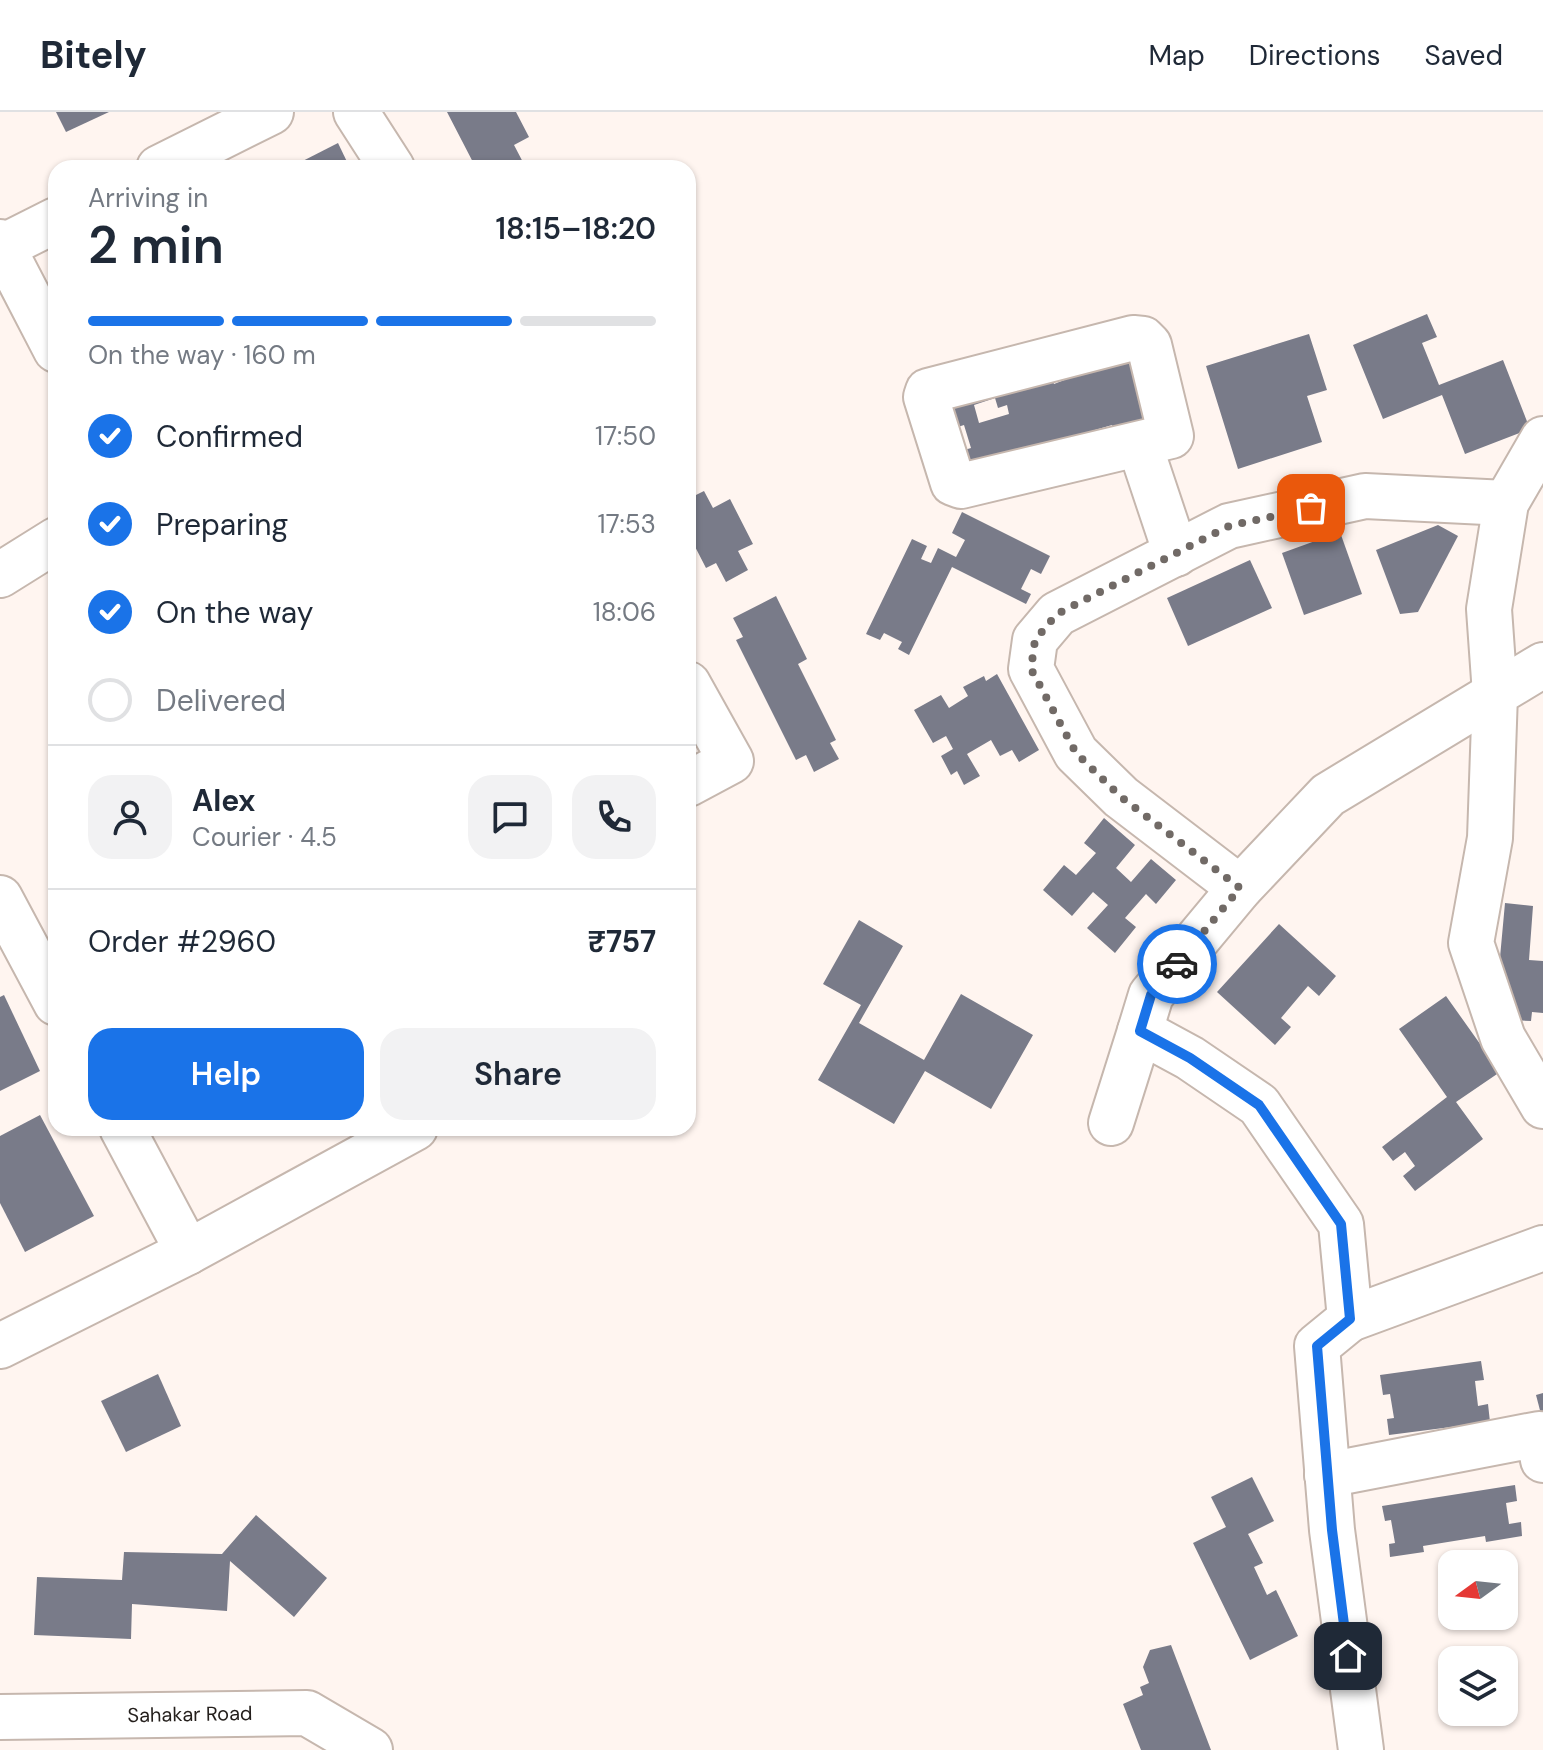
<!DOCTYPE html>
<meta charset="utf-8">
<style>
body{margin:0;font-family:"DM Sans",sans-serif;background:#f2f2f3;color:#1f2937;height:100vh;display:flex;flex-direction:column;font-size:30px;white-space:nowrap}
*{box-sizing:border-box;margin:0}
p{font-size:26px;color:#747a83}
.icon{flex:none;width:44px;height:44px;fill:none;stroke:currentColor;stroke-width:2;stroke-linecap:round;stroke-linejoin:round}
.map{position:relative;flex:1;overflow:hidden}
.sheet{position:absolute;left:48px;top:48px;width:648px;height:976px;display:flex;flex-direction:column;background:#fff;border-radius:24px;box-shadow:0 2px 6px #0004}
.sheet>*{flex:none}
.needle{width:52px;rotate:255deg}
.buttons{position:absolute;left:1438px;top:1438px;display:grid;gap:16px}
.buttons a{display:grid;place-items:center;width:80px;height:80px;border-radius:16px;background:#fff;box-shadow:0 2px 6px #0004;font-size:40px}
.pin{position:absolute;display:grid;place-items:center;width:68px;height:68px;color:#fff;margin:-34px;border-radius:16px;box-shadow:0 4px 12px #0006}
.courier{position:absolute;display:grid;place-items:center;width:80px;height:80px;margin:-40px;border:6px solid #1a73e8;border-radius:50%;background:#fff;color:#222;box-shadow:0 2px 10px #0007}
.head em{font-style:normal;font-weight:600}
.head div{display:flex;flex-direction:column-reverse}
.head{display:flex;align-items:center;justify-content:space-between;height:136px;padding:0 40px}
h1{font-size:52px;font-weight:600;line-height:60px}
.bar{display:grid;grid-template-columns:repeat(4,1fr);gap:12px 8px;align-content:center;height:96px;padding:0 40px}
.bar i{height:10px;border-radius:6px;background:#e0e1e3}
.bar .on{background:#1a73e8}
.bar p{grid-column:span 4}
.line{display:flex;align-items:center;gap:20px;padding:0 40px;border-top:2px solid #e0e1e3}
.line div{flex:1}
.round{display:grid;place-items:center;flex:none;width:84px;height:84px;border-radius:24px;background:#f2f2f3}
ol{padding:0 40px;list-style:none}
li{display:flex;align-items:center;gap:24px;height:88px}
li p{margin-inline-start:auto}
li .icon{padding:8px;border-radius:50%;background:#1a73e8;color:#fff;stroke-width:4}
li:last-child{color:#747a83}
li i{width:44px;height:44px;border:4px solid #e0e1e3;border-radius:50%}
.cta{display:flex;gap:16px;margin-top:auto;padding:16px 40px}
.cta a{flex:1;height:92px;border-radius:24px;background:#1a73e8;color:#fff;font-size:32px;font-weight:600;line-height:92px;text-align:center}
.cta a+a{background:#f2f2f3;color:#1f2937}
header{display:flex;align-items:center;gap:48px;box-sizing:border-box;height:112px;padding:0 40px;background:#fff;border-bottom:2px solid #e0e1e3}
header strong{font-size:38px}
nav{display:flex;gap:44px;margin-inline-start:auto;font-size:28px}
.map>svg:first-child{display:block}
.building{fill:#797b89;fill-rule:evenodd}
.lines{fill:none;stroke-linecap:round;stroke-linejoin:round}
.minor-casing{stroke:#c6b7ae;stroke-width:48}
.minor{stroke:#fff;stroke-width:44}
.done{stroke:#716a66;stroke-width:8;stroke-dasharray:0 14.4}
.route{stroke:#1a73e8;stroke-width:10}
.labels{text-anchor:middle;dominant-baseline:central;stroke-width:6;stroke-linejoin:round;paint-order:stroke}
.street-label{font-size:20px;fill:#241f1c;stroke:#fff}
</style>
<header>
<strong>Bitely</strong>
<nav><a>Map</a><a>Directions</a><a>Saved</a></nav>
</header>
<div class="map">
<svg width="1543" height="1638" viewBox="0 0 1543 1638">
<rect width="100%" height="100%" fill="#fff5f0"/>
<!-- building -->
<g class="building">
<path d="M56 0H109L66 20Z"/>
<path d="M447 0H516L529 25 514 33 526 56H476Z"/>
<path d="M338 31 350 56H289Z"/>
<path d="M1427 202 1437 225 1422 231 1439 273 1503 248 1530 317 1465 342 1442 283 1383 307 1353 233Z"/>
<path d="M1309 222 1327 278 1307 284 1322 330 1238 357 1206 254Z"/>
<path d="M1141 236 1159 298 1118 330 1112 313 966 356 961 339 971 336 964 313 942 320 932 285 1050 263 1054 272 1072 265 1070 257ZM995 286 998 296 1007 293 1009 302 979 311 974 293Z"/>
<path d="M704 379 713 396 730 387 753 432 738 439 748 458 726 470 716 451 706 456 688 421V409L693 406 688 387Z"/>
<path d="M962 400 1050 444 1041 462 1031 457 1021 477 1031 482 1026 492 952 455 909 543 898 537 902 530 884 521 880 528 866 522 912 427 927 434 921 447 931 451 938 436 956 445 965 428 952 421Z"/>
<path d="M1438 413 1458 424 1418 500 1400 502 1376 438Z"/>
<path d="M1340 420 1362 482 1304 503 1282 441Z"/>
<path d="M1250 448 1272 496 1188 534 1167 486Z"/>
<path d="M776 484 807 547 798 552 836 628 830 631 839 647 814 660 806 643 796 648 736 528 743 525 733 506Z"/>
<path d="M997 562 1039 638 1019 650 1012 638 1000 644 991 628 967 642 980 664 964 673 957 659 951 663 941 644 953 637 946 624 933 631 914 598 941 583 949 596 968 584 963 575 984 564 986 569Z"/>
<path d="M1104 706 1135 733 1116 756 1131 770 1151 747 1176 768 1156 792 1146 782 1125 806 1136 815 1115 841 1087 816 1108 793 1093 780 1072 804 1043 778 1064 753 1076 763 1096 741 1084 731Z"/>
<path d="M1505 791 1533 794 1529 848 1543 849V901L1532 900 1531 909 1510 908 1496 889Z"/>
<path d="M859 808 903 834 859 911 924 948 961 882 1033 923 991 997 925 959 894 1012 818 968 861 893 823 872Z"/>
<path d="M1279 812 1336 864 1319 884 1308 874 1281 906 1291 915 1275 933 1217 880Z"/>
<path d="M4 883 40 959 0 979V885Z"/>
<path d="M1446 884 1500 960 1456 990 1483 1027 1415 1079 1403 1064 1415 1054 1405 1040 1393 1049 1382 1035 1447 985 1399 917Z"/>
<path d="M40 1003 94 1104 25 1140 0 1091V1024Z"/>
<path d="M1481 1249 1484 1268 1475 1269 1478 1294 1488 1292 1490 1310 1389 1323 1387 1307 1394 1306 1390 1282 1383 1283 1380 1263Z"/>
<path d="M158 1262 181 1314 126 1340 101 1289Z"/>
<path d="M1543 1281V1306H1542L1536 1283Z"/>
<path d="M1252 1365 1274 1409 1248 1422 1263 1451 1254 1455 1267 1483 1276 1478 1298 1524 1250 1548 1193 1431 1226 1415 1211 1385Z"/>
<path d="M1515 1373 1517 1389 1506 1391 1509 1412 1521 1410 1522 1424 1486 1430 1485 1424 1423 1434 1424 1440 1390 1445 1389 1432 1395 1431 1391 1408 1385 1409 1382 1394Z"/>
<path d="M256 1403 327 1466 294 1505 230 1449 227 1499 132 1492 131 1527 34 1523 37 1465 122 1468 124 1440 222 1442Z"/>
<path d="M1171 1533 1211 1638H1141L1123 1592 1143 1583 1140 1575 1149 1571 1143 1555 1150 1538Z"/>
</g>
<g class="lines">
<!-- minor casing -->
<g class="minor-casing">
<g id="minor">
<path d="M356 0 392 56"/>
<path d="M159 56 271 0"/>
<path d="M0 130 56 238"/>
<path d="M0 136 56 108"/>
<path d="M1133 226 1143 227 1149 233 1171 324 961 374 953 371 926 285 928 279Z"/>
<path d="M1140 334 1176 442"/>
<path d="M0 463 56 428"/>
<path d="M1543 553 1495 582 1490 726 1471 831 1503 926 1543 994"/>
<path d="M688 572 731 649 688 672"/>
<path d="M1240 776 1121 685 1076 641 1031 557 1035 528 1057 502 1229 414 1365 384 1506 391"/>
<path d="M0 786 56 891"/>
<path d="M1111 1011 1140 919"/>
<path d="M122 1016 188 1140"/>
<path d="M1350 1207 1543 1136"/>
<path d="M0 1234 188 1140 415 1016"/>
<path d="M1327 1363 1539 1322 1543 1348"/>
<path d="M0 1605 307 1601 370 1638"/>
<path d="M1361 1638 1332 1418 1317 1234 1350 1207 1341 1112 1259 993 1190 946 1140 919 1151 883 1240 776 1328 683 1495 582 1489 497 1506 391 1543 327"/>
</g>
</g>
<!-- minor -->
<use href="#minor" class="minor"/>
</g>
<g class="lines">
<!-- done -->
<path class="done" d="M1177 852 1240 776 1121 685 1076 641 1031 557 1035 528 1057 502 1229 414 1311 396"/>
<!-- route -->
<path class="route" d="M1177 852 1151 883 1140 919 1190 946 1259 993 1341 1112 1350 1207 1317 1234 1332 1418 1348 1544"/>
</g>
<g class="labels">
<!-- street labels -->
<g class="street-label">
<text transform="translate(190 1602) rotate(-1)">Sahakar Road</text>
</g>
</g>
</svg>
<div class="buttons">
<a><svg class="needle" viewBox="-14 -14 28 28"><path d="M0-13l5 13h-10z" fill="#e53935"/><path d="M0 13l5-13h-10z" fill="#747a83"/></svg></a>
<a><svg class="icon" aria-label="layers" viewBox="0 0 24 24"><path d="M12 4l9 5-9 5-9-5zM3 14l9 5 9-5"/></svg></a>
</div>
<div class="pin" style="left:1311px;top:396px;background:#ea580c"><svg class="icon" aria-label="bag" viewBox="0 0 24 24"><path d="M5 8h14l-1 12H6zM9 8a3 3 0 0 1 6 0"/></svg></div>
<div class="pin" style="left:1348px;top:1544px;background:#1f2937"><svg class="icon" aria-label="home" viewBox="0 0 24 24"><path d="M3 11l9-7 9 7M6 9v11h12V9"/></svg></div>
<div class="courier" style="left:1177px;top:852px"><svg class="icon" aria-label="car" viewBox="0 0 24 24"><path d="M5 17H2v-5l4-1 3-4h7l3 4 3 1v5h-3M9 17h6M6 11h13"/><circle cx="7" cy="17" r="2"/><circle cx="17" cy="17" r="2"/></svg></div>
<section class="sheet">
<div class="head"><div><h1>2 min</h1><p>Arriving in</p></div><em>18:15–18:20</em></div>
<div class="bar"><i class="on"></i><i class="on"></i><i class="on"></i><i></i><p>On the way · 160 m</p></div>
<ol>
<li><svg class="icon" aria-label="check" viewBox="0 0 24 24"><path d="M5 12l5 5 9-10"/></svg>Confirmed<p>17:50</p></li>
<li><svg class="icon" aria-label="check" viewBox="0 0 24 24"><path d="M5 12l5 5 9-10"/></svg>Preparing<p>17:53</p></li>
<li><svg class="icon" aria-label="check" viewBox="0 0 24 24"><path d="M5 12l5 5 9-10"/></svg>On the way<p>18:06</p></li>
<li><i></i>Delivered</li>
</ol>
<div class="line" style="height:144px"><a class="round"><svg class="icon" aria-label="person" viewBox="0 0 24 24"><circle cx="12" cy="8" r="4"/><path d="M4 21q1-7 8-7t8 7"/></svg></a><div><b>Alex</b><p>Courier · 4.5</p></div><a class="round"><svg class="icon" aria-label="chat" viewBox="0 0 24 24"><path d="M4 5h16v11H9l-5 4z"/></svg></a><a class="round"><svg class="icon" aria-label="phone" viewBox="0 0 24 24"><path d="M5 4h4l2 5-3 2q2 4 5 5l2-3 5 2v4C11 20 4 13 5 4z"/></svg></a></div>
<div class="line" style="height:104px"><div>Order #2960</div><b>₹757</b></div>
<div class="cta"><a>Help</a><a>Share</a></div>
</section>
</div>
